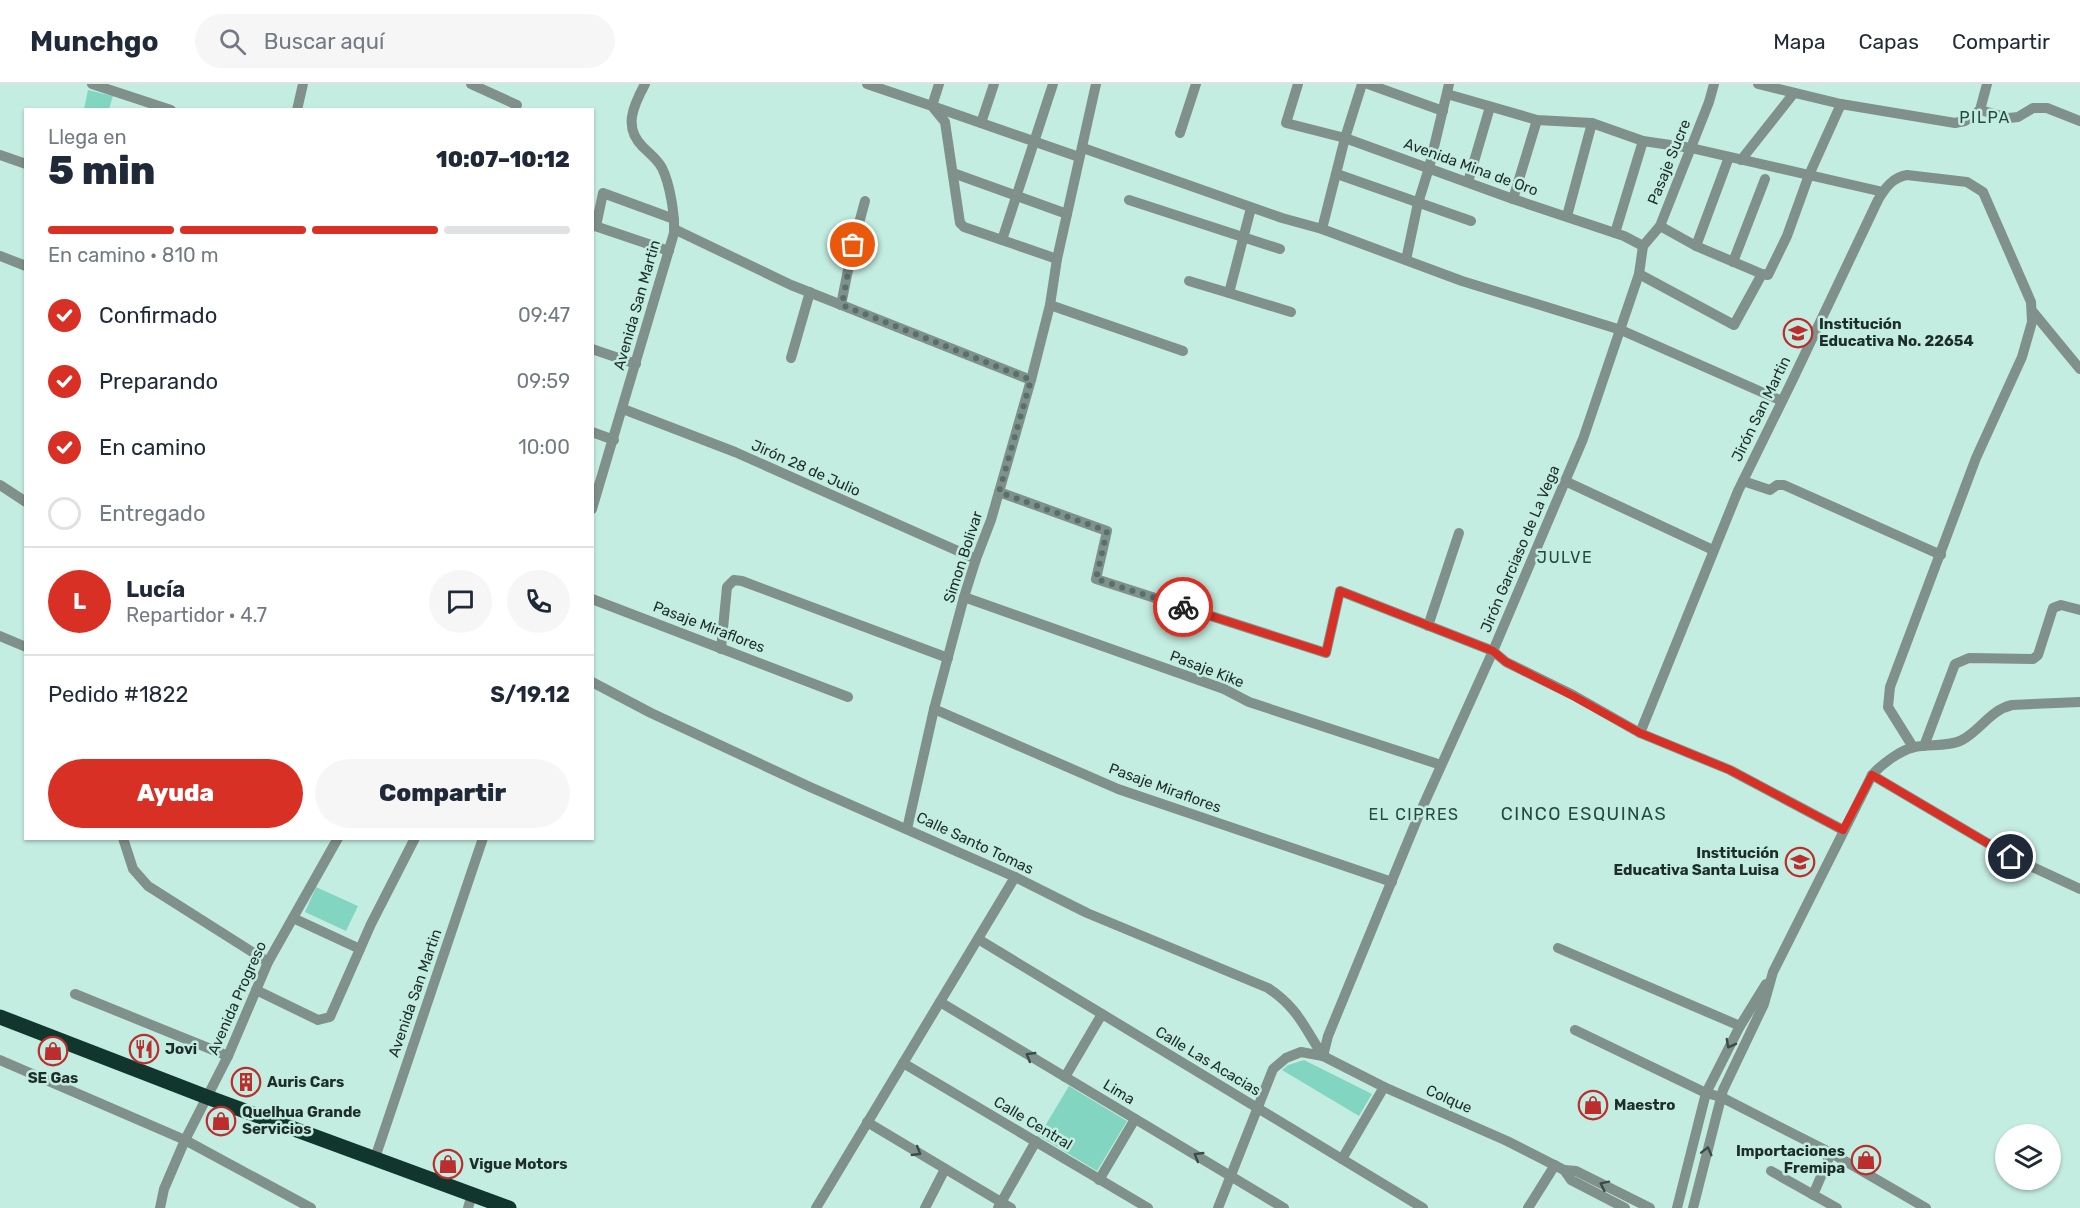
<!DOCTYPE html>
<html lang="es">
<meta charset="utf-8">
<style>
body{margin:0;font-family:Rubik,sans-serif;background:#f6f6f7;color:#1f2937;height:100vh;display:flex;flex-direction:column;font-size:22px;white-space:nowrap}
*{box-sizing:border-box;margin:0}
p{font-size:20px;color:#747a83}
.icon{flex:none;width:33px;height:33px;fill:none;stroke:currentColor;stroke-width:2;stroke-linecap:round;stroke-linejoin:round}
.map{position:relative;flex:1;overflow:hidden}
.sheet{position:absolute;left:24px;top:24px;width:570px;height:732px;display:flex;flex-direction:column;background:#fff;border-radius:0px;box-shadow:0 2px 4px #0004}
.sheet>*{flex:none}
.tools{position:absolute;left:1995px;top:1040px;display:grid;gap:12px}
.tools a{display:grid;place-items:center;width:66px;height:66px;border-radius:50%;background:#fff;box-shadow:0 2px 4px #0004;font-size:30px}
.pin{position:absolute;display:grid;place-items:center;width:51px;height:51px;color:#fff;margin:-26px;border:3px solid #fff;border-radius:50%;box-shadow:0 2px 6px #0007}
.courier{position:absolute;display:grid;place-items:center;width:60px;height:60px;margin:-30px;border:4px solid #d93025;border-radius:50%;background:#fff;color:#222;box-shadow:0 2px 8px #0007}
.summary em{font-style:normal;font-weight:800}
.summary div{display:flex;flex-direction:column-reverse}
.summary{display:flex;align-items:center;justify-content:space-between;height:102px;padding:0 24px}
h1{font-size:39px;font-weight:800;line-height:45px}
.bar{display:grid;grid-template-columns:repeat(4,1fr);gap:9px 6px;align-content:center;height:72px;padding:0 24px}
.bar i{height:8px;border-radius:4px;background:#e0e1e3}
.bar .selected{background:#d93025}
.bar p{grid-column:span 4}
.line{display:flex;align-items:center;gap:15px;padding:0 24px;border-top:2px solid #e0e1e3}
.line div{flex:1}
.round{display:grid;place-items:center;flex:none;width:63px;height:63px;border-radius:32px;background:#f6f6f7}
ol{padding:0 24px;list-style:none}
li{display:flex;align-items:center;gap:18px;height:66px}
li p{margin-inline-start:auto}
li .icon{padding:6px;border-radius:50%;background:#d93025;color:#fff;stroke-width:4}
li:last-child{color:#747a83}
li i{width:33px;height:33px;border:3px solid #e0e1e3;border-radius:50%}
.action{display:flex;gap:12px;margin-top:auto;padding:12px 24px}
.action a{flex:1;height:69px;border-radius:36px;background:#d93025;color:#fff;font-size:24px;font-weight:800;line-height:69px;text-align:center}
.action a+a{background:#f6f6f7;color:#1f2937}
header{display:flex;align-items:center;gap:36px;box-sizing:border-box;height:84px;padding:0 30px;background:#fff;border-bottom:2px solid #e0e1e3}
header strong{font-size:28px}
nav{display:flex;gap:33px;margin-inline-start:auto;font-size:21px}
.search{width:420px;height:54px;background:#f6f6f7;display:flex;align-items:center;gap:15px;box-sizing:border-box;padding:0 21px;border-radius:33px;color:#747a83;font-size:22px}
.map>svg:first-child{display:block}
.park{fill:#82d6c1}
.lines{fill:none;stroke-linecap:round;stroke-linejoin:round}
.minor{stroke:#80908b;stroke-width:10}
.highway{stroke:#11362e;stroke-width:15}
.oneway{stroke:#3b4b46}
.done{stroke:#577069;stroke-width:6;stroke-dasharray:0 10.8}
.route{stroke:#d93025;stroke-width:8}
.labels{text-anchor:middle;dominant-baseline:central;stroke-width:5;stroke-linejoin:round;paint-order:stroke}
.street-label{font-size:15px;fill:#1d2d28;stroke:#c4ede1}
.poi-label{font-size:15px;font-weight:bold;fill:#1d2d28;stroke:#c4ede1;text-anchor:start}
.neighbourhood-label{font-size:16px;letter-spacing:1.5px;fill:#254a41;stroke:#c4ede1}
.quarter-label{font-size:18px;letter-spacing:1.5px;fill:#254a41;stroke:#c4ede1}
</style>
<header>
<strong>Munchgo</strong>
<div class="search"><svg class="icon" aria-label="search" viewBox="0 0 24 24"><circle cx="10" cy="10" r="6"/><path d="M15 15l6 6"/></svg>Buscar aquí</div>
<nav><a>Mapa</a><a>Capas</a><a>Compartir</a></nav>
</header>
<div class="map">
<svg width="2080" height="1124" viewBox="0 0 2080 1124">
<rect width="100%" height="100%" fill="#c4ede1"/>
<!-- park -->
<g class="park">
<path d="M88 6 113 12 109 25H84Z"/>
<path d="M316 803 358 822 346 847 305 828Z"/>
<path d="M1304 976 1372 1010 1359 1032 1282 986 1288 981Z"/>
<path d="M1069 1002 1127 1037 1097 1087 1039 1052Z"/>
</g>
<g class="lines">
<!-- minor -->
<g class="minor">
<path d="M92 0 171 26"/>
<path d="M471 0 517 21"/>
<path d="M867 0 932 22 945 38 960 139 964 143 1057 175"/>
<path d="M939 0 932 22 1079 73"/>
<path d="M1298 0 1286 39 1345 54 1513 115 1624 152 1643 162"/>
<path d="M1368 0 1443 27"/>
<path d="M1758 0 1841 20 1955 39 1965 37 1980 26"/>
<path d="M1447 10 1537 36 1592 39 1643 57 1691 64 1883 108"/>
<path d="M297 26 303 0"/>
<path d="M1980 26 2009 34 2018 33 2033 24H2047L2080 37"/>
<path d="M1980 26 1987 0"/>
<path d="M981 39 994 0"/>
<path d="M1180 49 1196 0"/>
<path d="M1083 64 1282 134 1322 145 1462 197 1621 246 1782 317"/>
<path d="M0 71 26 80"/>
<path d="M1741 76 1794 9"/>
<path d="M953 89 1067 130"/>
<path d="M1337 90 1471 137"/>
<path d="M1468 98 1490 23"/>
<path d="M1513 115 1537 36"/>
<path d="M1129 116 1280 165"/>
<path d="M1251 124 1229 209 1291 228"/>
<path d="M1567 132 1592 39"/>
<path d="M592 141 669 167"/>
<path d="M596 142 603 109 674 135"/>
<path d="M1660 142 1696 162 1762 190"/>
<path d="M674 145 791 201 1031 296"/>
<path d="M1322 145 1345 54 1362 0"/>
<path d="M1615 149 1643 57"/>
<path d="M1002 156 1053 0"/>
<path d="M1643 162 1660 142 1709 18 1714 0"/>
<path d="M1696 162 1729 73"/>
<path d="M0 172 26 182"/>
<path d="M1406 176 1418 119 1429 84 1449 0"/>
<path d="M1733 178 1765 95"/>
<path d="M1639 190 1734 241 1762 190 1768 191 1787 152 1809 91 1841 20"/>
<path d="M1189 197 1229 209"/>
<path d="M841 221 853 161 865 117"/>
<path d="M1050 221 1183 267"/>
<path d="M2033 228 2080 285"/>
<path d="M592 265 636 280"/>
<path d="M791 274 810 208"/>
<path d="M623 325 735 368 976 475"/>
<path d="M592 348 614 356"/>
<path d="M1565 397 1713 466"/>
<path d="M1743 397 1770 406 1777 401H1784L1941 471"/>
<path d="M0 401 26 418"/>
<path d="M999 408 1107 447 1096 495 1326 569 1340 507 1493 567 1506 578 1573 611 1640 649 1730 686 1843 746"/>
<path d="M592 425 674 149C675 131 670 100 662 84 658 76 650 70 643 63 623 44 633 22 645 0"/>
<path d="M964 513 1224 605 1249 618 1441 681"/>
<path d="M592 515 848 613"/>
<path d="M1428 542 1459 449"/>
<path d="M0 552 26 563"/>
<path d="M721 565 727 503 734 496 742 497 948 574"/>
<path d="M592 598 651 629 810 703 1015 793 1087 829 1268 904C1298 924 1304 943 1323 972"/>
<path d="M934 625 1118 705 1392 798"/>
<path d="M1640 649 1738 407 1793 295 1878 116C1885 104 1893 93 1907 91L1967 98 1983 108 2031 218 2032 238 2022 273 1976 374 1890 603 1888 623 1913 663"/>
<path d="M1924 662 1955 580 1969 574 2033 575 2038 571 2053 524 2061 521 2080 526"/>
<path d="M1872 691 2011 773 2080 805"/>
<path d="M907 745 934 625 964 513 976 475 991 436 1031 296 1050 221 1057 175 1096 0"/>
<path d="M123 754 133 785 148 802 268 878"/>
<path d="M293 834 360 865"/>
<path d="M978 855 1423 1124"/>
<path d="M1558 864 1740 942"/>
<path d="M256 906 318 936 330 933 371 840 415 754"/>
<path d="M75 910 228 972"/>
<path d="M940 918 1284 1124"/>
<path d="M1575 946 1706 1009 1721 1013 1831 1069 1926 1124"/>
<path d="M1323 972 1328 952 1418 733 1493 567 1583 355 1639 190 1643 162"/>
<path d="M0 976 185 1056 311 1124"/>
<path d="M903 979 1148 1124"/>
<path d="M1065 993 1102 930"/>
<path d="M867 1038 1011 1124"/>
<path d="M375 1074 483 754"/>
<path d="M1342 1075 1384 1003"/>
<path d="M1564 1086 1571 1096 1625 1124"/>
<path d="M1771 1087 1837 1124"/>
<path d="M1099 1096 1135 1035"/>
<path d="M1813 1111 1831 1069"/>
<path d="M160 1124 164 1105 185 1056 228 972 268 878 338 754"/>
<path d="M468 1124 472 1110"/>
<path d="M816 1124 1015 793"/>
<path d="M925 1124 945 1085"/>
<path d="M998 1124 1036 1057"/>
<path d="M1218 1124 1273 985 1286 974 1301 968 1323 972 1384 1003 1507 1057 1564 1086 1576 1087 1650 1124"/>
<path d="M1528 1124 1555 1081"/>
<path d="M1677 1124 1706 1009 1740 942 1766 900"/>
<path d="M1693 1124 1723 1006 1764 920 1773 888 1872 691C1882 680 1900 666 1915 663 1930 660 1949 663 1962 656 1981 646 1990 626 2012 621L2080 618"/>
</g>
<!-- highway -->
<path class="highway" d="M0 933 207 1013 509 1124"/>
</g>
<!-- one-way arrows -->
<defs><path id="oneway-chevron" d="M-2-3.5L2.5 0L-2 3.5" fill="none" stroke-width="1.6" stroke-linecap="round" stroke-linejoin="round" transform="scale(1.5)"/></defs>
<g class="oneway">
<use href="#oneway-chevron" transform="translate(1730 960) rotate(118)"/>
<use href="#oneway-chevron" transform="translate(1030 972) rotate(-149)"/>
<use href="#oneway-chevron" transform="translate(1707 1067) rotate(-76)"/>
<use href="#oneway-chevron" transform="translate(917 1068) rotate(31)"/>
<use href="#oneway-chevron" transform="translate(1198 1072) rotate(-149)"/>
<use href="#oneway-chevron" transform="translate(1604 1101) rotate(-154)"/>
</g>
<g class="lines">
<!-- done -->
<path class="done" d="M853 161 842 221 1031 296 999 408 1107 447 1096 495 1183 523"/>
<!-- route -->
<path class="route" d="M1183 523 1326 569 1340 507 1493 567 1506 578 1573 612 1640 649 1730 686 1843 746 1872 691 2011 773"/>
</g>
<!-- icons -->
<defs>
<g id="school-ring" transform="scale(1.5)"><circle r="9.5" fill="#c4ede1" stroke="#bc2d2d" stroke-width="1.5"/><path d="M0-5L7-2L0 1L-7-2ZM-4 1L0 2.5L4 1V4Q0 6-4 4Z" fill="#bc2d2d"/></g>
<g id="restaurant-ring" transform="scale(1.5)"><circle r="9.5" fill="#c4ede1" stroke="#bc2d2d" stroke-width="1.5"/><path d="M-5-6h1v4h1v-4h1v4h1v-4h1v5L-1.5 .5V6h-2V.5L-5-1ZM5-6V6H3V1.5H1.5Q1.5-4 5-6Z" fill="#bc2d2d"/></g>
<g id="shop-ring" transform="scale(1.5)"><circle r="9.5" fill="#c4ede1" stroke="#bc2d2d" stroke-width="1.5"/><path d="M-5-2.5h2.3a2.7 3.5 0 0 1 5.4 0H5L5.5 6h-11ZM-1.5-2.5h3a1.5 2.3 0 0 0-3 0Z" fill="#bc2d2d"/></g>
<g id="building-ring" transform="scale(1.5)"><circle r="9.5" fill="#c4ede1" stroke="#bc2d2d" stroke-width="1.5"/><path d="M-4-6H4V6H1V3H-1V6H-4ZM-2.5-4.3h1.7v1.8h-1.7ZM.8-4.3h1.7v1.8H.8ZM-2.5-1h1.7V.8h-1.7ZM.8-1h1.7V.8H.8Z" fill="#bc2d2d"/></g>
</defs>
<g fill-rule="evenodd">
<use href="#school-ring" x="1798" y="249"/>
<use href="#school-ring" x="1800" y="778"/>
<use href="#restaurant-ring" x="144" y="965"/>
<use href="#shop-ring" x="53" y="967"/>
<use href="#building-ring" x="246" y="998"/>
<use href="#shop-ring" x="1593" y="1021"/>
<use href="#shop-ring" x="221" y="1037"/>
<use href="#shop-ring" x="1866" y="1076"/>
<use href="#shop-ring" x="448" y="1080"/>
</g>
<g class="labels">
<!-- street labels -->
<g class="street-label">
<text transform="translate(1669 78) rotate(-68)">Pasaje Sucre</text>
<text transform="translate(1471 83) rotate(20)">Avenida Mina de Oro</text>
<text transform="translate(637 221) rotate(-74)">Avenida San Martin</text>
<text transform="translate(1761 325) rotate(-64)">Jirón San Martin</text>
<text transform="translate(806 384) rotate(24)">Jirón 28 de Julio</text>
<text transform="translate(1520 465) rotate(-67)">Jirón Garciaso de La Vega</text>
<text transform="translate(963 473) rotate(-72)">Simon Bolivar</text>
<text transform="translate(709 543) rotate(21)">Pasaje Miraflores</text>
<text transform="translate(1207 585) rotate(21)">Pasaje Kike</text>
<text transform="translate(1165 704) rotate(20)">Pasaje Miraflores</text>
<text transform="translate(975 759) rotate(25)">Calle Santo Tomas</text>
<text transform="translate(415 909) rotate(-71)">Avenida San Martin</text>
<text transform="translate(237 914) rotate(-66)">Avenida Progreso</text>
<text transform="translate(1208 977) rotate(31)">Calle Las Acacias</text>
<text transform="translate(1119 1008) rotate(31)">Lima</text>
<text transform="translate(1449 1015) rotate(24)">Colque</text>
<text transform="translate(1033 1039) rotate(31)">Calle Central</text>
</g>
<!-- poi labels -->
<g class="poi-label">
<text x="1819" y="240">Institución<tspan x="1819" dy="17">Educativa No. 22654</tspan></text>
<text x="1779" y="769" text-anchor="end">Institución<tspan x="1779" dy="17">Educativa Santa Luisa</tspan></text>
<text x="165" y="965">Jovi</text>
<text x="53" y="994" text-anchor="middle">SE Gas</text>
<text x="267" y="998">Auris Cars</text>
<text x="1614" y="1021">Maestro</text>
<text x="242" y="1028">Quelhua Grande<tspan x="242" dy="17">Servicios</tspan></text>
<text x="1845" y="1067" text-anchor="end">Importaciones<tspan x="1845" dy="17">Fremipa</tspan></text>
<text x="469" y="1080">Vigue Motors</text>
</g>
<!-- neighbourhood labels -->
<g class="neighbourhood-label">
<text x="1985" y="33">PILPA</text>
<text x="1565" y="473">JULVE</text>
<text x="1414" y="730">EL CIPRES</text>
</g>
<!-- quarter labels -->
<g class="quarter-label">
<text x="1584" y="730">CINCO ESQUINAS</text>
</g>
</g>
</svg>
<div class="tools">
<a><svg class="icon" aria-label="layers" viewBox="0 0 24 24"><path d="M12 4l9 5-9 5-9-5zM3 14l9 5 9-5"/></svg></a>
</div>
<div class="pin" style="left:853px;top:161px;background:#ea580c"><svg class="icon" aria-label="bag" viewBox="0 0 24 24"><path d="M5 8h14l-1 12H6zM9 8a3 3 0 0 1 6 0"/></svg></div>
<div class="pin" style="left:2011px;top:773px;background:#1f2937"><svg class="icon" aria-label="home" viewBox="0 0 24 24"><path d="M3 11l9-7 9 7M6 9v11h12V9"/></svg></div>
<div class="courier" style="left:1183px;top:523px"><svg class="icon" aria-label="bike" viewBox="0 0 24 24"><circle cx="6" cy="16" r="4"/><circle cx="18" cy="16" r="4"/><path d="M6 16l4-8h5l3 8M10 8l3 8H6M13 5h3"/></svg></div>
<section class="sheet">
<div class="summary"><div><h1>5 min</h1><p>Llega en</p></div><em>10:07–10:12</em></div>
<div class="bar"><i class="selected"></i><i class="selected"></i><i class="selected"></i><i></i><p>En camino · 810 m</p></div>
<ol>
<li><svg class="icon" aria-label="check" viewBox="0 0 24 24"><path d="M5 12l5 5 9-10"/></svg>Confirmado<p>09:47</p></li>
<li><svg class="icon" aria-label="check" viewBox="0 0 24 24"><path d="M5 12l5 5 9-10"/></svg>Preparando<p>09:59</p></li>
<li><svg class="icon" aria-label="check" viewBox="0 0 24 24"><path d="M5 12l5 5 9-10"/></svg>En camino<p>10:00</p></li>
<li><i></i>Entregado</li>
</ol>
<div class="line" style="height:108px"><b class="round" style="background:#d93025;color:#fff">L</b><div><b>Lucía</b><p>Repartidor · 4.7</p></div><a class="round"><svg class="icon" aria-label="chat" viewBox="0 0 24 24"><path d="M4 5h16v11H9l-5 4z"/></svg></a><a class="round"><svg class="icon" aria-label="phone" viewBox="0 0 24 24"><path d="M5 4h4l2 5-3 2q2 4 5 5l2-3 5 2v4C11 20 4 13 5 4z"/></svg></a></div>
<div class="line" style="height:78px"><div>Pedido #1822</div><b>S/19.12</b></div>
<div class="action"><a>Ayuda</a><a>Compartir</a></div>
</section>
</div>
